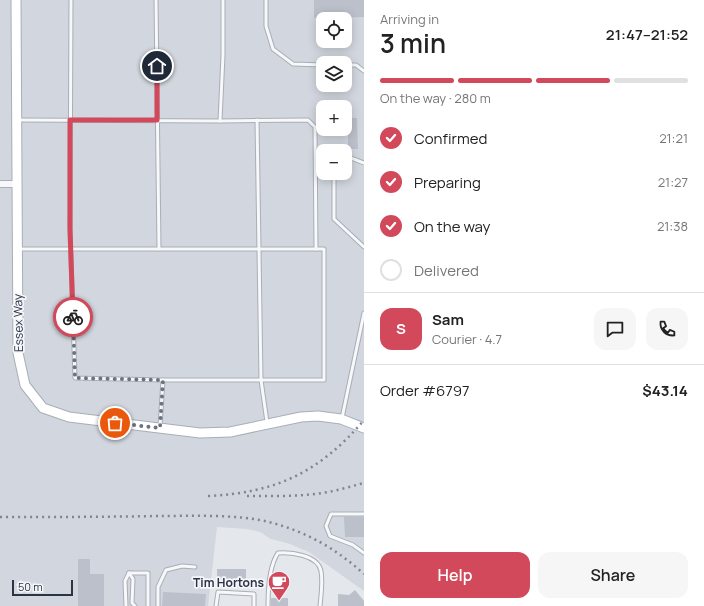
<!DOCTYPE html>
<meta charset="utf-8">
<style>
body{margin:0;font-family:Manrope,sans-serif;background:#f6f6f6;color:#222;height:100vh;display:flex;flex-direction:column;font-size:15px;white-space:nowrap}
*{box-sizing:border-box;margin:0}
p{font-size:13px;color:#767676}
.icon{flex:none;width:22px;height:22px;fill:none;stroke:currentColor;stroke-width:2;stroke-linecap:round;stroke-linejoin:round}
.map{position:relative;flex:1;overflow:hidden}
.details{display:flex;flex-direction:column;background:#fff;width:340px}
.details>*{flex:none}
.tools{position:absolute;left:316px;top:12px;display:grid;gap:8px}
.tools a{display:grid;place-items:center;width:36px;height:36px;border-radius:8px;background:#fff;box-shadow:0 2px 10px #0003;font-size:20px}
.scale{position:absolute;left:12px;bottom:10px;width:61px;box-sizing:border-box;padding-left:4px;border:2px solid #2b3445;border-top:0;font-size:11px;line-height:14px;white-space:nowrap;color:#2b3445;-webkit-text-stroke:3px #f4f6f9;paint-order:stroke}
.pin{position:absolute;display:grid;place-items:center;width:34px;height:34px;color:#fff;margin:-17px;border:2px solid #fff;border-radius:50%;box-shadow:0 1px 4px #0007}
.courier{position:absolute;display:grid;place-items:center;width:40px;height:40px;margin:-20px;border:3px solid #d1495b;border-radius:50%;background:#fff;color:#222;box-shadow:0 1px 5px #0007}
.summary em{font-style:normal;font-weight:600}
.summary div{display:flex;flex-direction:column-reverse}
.summary{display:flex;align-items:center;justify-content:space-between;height:68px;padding:0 16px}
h1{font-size:26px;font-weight:600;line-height:30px}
.bar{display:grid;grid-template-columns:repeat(4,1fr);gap:6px 4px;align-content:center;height:48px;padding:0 16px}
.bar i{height:5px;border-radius:3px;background:#e0e0e0}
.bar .selected{background:#d1495b}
.bar p{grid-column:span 4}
.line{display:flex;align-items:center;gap:10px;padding:0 16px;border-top:1px solid #e0e0e0}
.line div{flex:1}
.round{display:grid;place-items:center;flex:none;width:42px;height:42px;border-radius:12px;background:#f6f6f6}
ol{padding:0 16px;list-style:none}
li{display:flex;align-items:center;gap:12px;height:44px}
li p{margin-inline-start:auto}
li .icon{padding:4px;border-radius:50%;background:#d1495b;color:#fff;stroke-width:4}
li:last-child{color:#767676}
li i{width:22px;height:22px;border:2px solid #e0e0e0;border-radius:50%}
.action{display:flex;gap:8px;margin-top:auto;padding:8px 16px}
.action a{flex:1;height:46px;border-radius:12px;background:#d1495b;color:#fff;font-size:16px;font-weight:600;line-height:46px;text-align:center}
.action a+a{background:#f6f6f6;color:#222}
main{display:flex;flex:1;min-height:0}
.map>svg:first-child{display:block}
.built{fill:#d2d6de;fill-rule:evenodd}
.building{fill:#bbc0ca}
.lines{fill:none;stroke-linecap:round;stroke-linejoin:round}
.lane-casing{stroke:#a9aeb7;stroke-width:5}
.street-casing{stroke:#a9aeb7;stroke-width:8}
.secondary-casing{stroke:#a9aeb7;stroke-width:11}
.lane{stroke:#f7f8fa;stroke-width:3}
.street{stroke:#f7f8fa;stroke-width:6}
.secondary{stroke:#fff;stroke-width:9}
.rail{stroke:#7d8696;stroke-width:2.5;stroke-dasharray:2 4;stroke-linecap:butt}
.done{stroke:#6c737f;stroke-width:4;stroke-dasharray:0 7.2}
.route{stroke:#d1495b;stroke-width:5}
.labels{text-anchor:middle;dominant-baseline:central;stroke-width:3.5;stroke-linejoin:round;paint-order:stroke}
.street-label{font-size:12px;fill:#2b3445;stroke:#f4f6f9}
.poi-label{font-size:12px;font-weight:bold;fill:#2b3445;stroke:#f4f6f9;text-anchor:end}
</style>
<main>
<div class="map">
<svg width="364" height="606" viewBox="0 0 364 606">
<rect width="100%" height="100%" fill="#e4e7ec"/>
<!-- built -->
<path class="built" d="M0 0H364V591L309 552 290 544 271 539 260 532 247 529 217 527 208 606H0ZM323 19H345V41H323ZM323 63H345V85H323ZM323 107H345V129H323ZM323 151H345V173H323Z"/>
<!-- building -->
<g class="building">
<path d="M314 0H364V17L314 18Z"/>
<path d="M345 118H357L358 149H348V129H345Z"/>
<path d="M344 517H364V537H345Z"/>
<path d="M78 559H90V574H104V606H78Z"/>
<rect x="217" y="569" width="29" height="16"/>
<path d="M355 590 364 601V606H338V594L349 595Z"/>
<path d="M163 592 206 594 205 606H162Z"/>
<rect x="271" y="598" width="17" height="8"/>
</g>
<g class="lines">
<!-- lane casing -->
<g class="lane-casing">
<g id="lane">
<path d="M71 0 70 229 75 378 163 380H261L267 422"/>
<path d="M156 0 159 249"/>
<path d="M266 0V26L273 49 293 64 323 65"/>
<path d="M345 65H356L364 71"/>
<path d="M18 120 220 121 308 120 315 127 316 249H19"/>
<path d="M257 120 261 380H324V249H316"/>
<path d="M220 121 223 55V0"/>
<path d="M345 159 351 158 364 163"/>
<path d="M334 173V219L364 247"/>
<path d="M342 418 364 313"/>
<path d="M160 426 163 380"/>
<path d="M364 514H331L326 526 330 536 353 545 364 553"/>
<path d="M129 573H148V606"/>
<path d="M129 573 133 579 132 603 135 606"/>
<path d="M126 606 125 581 129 573"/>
<path d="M158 606V587L166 570 182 566 195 567"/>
<path d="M216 606 218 592 254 594V606"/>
<path d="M268 606C268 591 269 566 278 553 291 552 318 555 321 571 323 582 321 595 320 606"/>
</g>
</g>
<!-- street casing -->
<g class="street-casing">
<path id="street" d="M0 184H17"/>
</g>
<!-- secondary casing -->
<g class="secondary-casing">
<path id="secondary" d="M16 0 18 353 25 385 43 408 69 417 200 433 230 432 301 417 318 416 341 419 364 428"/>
</g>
<!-- lane -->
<use href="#lane" class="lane"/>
<!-- street -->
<use href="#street" class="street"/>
<!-- secondary -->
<use href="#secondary" class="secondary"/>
<!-- rail -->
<g class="rail">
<path d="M208 496C276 493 320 472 364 420"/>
<path d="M247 496C274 496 301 497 328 492 340 490 352 486 364 483"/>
<path d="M0 517C53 517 105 517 158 516 193 516 236 514 269 522 307 532 335 548 364 574"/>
</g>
</g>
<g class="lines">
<!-- done -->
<path class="done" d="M73 317 75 378 163 380 160 428 115 423"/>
<!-- route -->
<path class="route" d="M73 317 70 229V120H157V66"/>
</g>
<!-- icons -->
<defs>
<g id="cafe-pin" transform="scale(1.15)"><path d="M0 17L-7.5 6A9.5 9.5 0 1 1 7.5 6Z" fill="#d1495b" stroke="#f4f6f9"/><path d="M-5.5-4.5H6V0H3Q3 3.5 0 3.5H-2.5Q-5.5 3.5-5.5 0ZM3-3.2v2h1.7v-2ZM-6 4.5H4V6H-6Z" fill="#fff"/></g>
</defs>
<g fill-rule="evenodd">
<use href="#cafe-pin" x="279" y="582"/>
</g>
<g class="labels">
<!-- street labels -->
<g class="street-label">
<text transform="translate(18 323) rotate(-91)">Essex Way</text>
</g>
<!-- poi labels -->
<g class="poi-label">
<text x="264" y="582">Tim Hortons</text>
</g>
</g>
</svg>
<div class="tools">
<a><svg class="icon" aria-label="locate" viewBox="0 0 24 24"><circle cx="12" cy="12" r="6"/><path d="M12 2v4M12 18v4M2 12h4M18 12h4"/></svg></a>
<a><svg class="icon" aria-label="layers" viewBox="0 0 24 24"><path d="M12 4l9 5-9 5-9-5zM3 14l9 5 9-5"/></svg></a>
<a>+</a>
<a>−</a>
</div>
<div class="scale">50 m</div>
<div class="pin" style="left:115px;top:423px;background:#ea580c"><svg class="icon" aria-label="bag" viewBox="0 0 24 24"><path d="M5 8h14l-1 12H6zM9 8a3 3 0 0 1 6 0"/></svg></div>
<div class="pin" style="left:157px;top:66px;background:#1f2937"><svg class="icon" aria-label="home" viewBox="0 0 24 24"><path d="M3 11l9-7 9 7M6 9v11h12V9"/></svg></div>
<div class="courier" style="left:73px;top:317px"><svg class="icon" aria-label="bike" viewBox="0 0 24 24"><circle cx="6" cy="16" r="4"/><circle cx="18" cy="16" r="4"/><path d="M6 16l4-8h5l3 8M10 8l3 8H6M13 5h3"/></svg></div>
</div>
<section class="details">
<div class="summary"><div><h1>3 min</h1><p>Arriving in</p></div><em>21:47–21:52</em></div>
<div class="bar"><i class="selected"></i><i class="selected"></i><i class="selected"></i><i></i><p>On the way · 280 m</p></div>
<ol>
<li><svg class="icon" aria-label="check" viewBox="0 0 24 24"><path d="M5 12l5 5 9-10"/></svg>Confirmed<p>21:21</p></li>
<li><svg class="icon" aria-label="check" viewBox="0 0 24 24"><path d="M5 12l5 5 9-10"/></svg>Preparing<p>21:27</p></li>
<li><svg class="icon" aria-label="check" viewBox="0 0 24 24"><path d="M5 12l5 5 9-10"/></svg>On the way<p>21:38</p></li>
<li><i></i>Delivered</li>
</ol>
<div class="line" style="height:72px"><b class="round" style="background:#d1495b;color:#fff">S</b><div><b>Sam</b><p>Courier · 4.7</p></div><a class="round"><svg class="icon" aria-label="chat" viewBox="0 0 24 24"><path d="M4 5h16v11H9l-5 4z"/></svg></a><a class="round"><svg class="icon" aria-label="phone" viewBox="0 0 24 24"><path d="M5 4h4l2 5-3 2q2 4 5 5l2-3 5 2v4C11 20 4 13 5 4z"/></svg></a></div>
<div class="line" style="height:52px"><div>Order #6797</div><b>$43.14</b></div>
<div class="action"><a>Help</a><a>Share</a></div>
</section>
</main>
